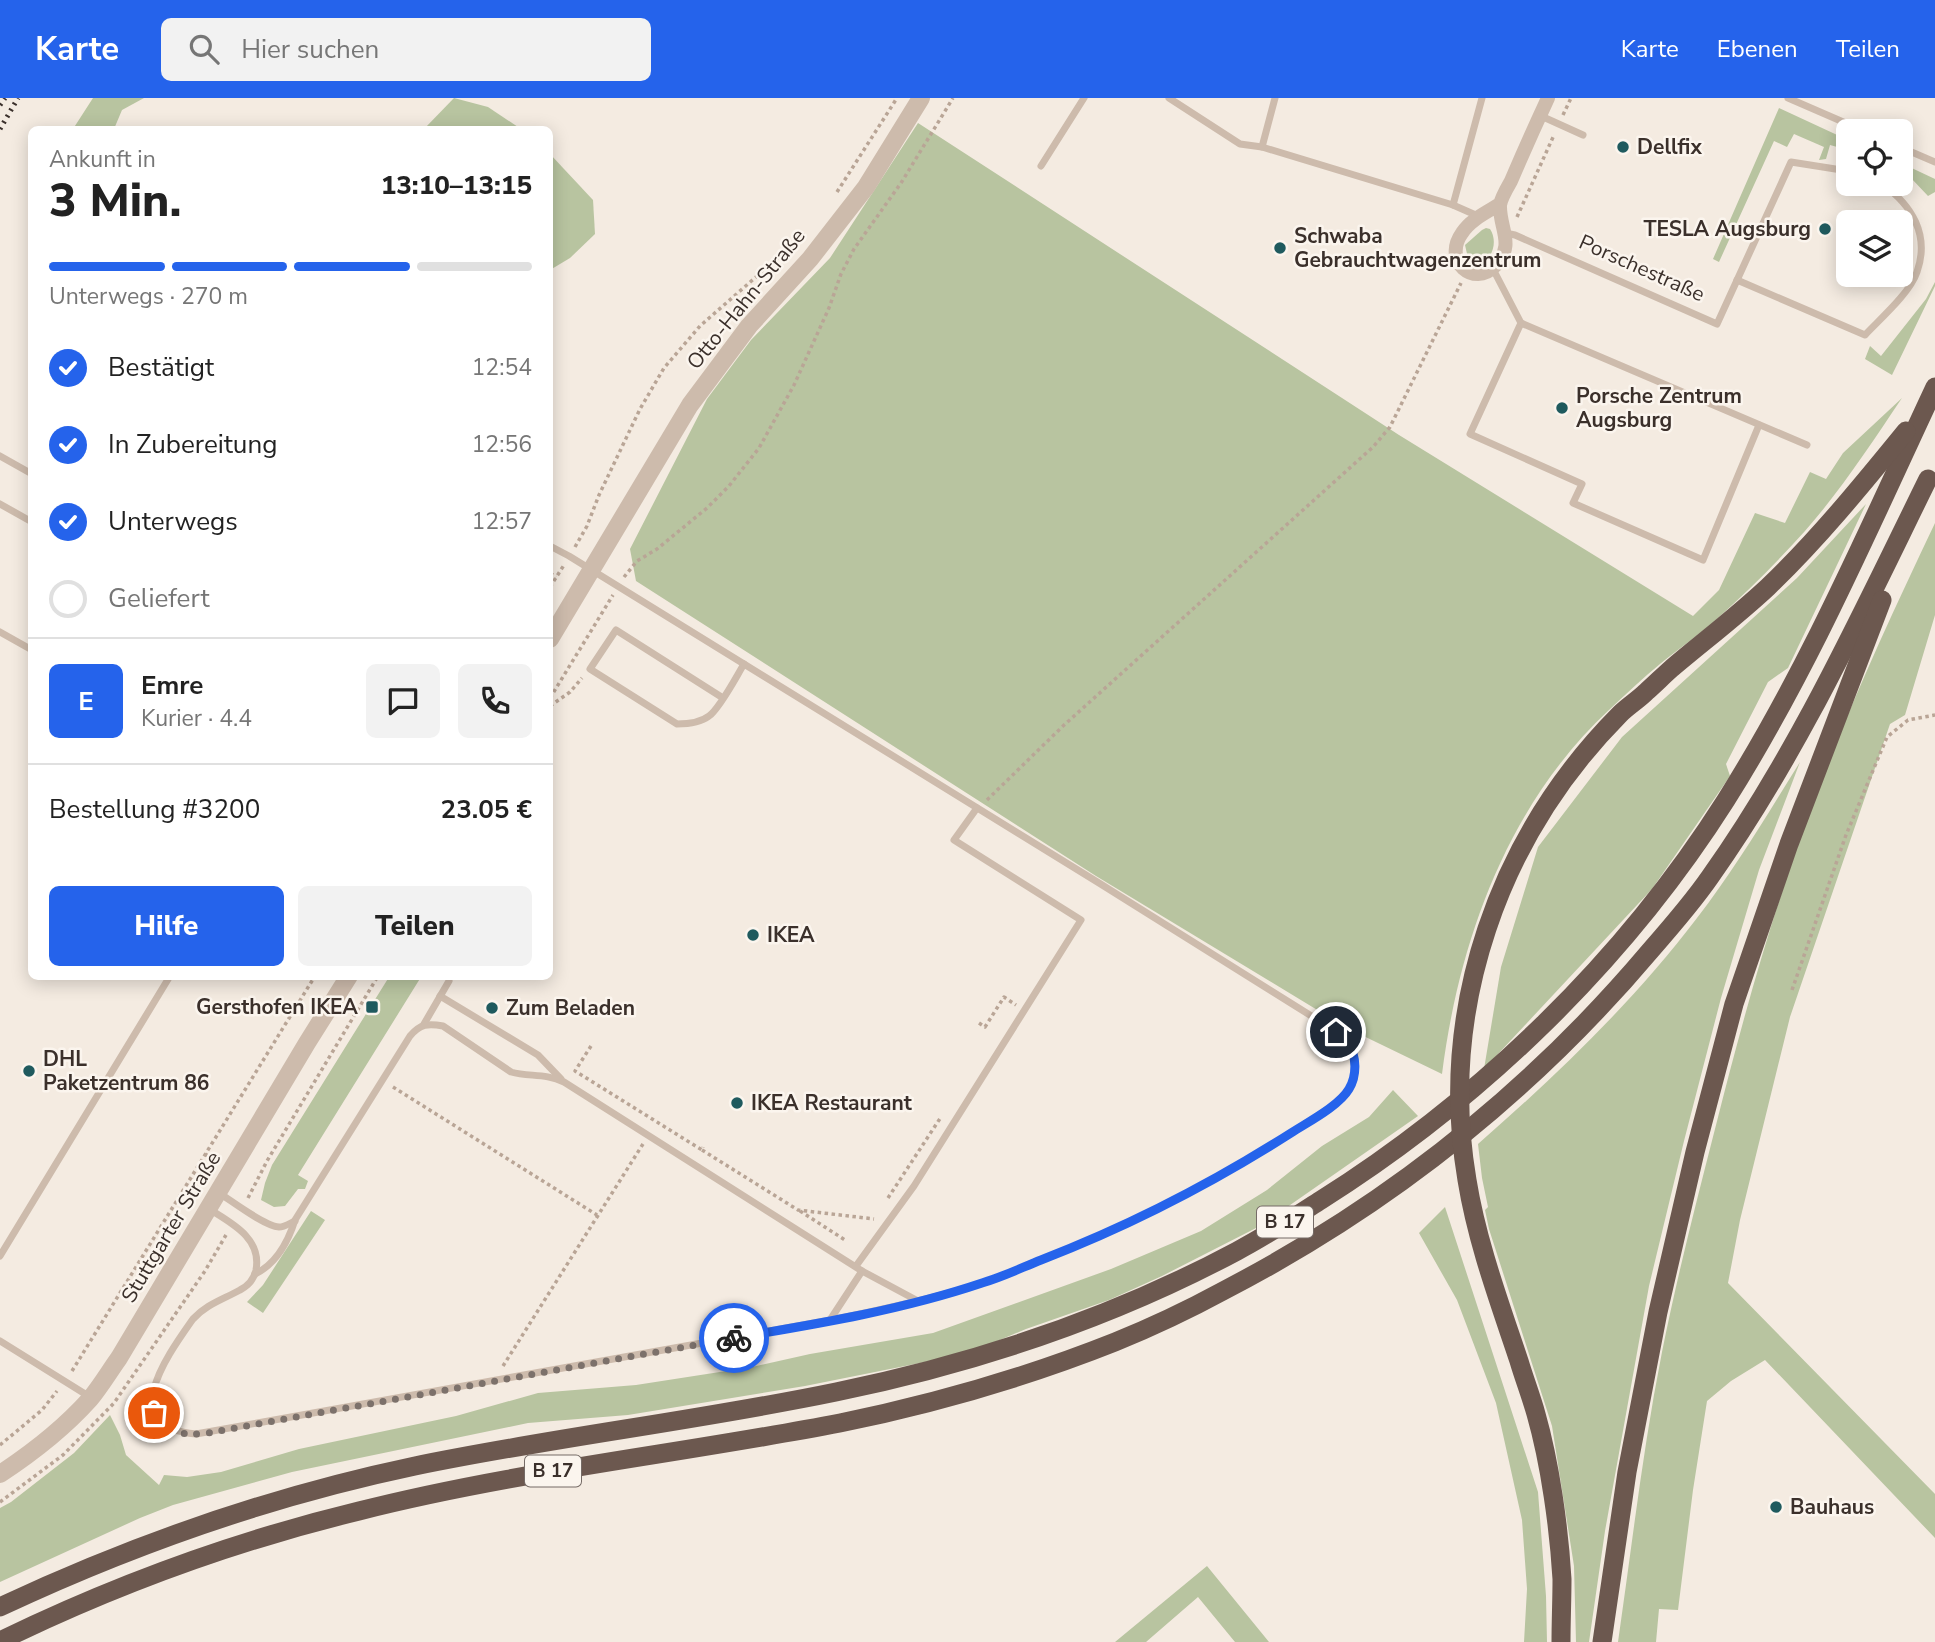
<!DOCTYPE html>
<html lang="de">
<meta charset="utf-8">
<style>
body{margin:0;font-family:"Nunito Sans",sans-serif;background:#f2f2f2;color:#222;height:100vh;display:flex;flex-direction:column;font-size:26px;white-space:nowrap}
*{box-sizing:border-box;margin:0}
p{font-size:23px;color:#767676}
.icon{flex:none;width:38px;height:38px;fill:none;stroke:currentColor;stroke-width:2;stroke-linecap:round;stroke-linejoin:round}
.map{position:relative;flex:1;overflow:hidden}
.drawer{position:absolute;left:28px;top:28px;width:525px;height:854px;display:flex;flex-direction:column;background:#fff;border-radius:10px;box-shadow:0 4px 18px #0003}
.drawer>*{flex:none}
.controls{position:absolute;left:1836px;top:21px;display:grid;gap:14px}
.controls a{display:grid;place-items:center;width:77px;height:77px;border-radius:10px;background:#fff;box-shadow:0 4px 18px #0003;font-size:35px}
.pin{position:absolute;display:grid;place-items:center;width:60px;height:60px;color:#fff;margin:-30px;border:4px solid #fff;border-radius:50%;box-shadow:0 2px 7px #0007}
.courier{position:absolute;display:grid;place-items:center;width:70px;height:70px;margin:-35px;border:5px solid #2563eb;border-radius:50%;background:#fff;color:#222;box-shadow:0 2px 9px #0007}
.summary em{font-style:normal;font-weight:800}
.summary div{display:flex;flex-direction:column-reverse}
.summary{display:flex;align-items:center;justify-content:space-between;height:119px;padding:0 21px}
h1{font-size:46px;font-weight:800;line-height:52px}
.bar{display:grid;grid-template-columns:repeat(4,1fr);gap:10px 7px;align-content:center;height:84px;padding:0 21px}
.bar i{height:9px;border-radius:5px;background:#e0e0e0}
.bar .current{background:#2563eb}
.bar p{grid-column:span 4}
.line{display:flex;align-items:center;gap:18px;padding:0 21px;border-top:2px solid #e0e0e0}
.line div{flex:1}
.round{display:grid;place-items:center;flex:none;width:74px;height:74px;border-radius:10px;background:#f2f2f2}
ol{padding:0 21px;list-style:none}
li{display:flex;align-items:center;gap:21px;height:77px}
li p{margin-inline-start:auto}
li .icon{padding:7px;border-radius:50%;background:#2563eb;color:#fff;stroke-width:4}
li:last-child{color:#767676}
li i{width:38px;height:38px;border:4px solid #e0e0e0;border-radius:50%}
.cta{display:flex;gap:14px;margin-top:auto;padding:14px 21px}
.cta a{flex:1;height:80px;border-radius:10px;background:#2563eb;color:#fff;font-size:28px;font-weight:800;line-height:80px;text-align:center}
.cta a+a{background:#f2f2f2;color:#222}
header{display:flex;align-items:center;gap:42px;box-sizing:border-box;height:98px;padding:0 35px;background:#2563eb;color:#fff}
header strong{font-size:33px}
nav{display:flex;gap:38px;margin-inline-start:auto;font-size:24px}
.search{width:490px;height:63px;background:#f2f2f2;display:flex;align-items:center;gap:18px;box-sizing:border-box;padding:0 24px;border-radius:10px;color:#767676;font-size:26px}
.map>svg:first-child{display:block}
.green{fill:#b8c4a0}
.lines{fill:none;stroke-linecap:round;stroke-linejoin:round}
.path{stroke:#b9a596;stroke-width:3.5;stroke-dasharray:3.5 3.5;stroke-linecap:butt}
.service{stroke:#cdbbac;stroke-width:7}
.minor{stroke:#cdbbac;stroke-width:14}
.tertiary{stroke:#cdbbac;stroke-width:18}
.trunk{stroke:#6c584f;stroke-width:19}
.rail{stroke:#3b302b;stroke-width:5;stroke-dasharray:2 5;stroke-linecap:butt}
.done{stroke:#7c716b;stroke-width:7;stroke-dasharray:0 12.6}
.route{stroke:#2563eb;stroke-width:9}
.poi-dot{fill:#1f5a5e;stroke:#fbf5ee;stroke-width:2.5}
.labels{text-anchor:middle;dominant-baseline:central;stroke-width:5;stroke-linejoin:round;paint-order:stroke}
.shield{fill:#fbf5ee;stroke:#756b66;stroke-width:2}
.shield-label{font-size:19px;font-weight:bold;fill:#3b302b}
.poi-label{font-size:21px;font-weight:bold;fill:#3b302b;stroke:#fbf5ee;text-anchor:start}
.street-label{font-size:21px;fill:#3b302b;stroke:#fbf5ee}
</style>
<header>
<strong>Karte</strong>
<div class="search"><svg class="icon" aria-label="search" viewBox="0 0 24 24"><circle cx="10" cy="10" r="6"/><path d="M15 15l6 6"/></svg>Hier suchen</div>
<nav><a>Karte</a><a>Ebenen</a><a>Teilen</a></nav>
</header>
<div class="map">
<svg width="1935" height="1544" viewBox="0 0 1935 1544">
<rect width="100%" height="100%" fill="#f4ebe1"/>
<!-- green -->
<g class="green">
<path d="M93 0H144L122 12 114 31H73Z"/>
<path d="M454 0 488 9 521 31H424Z"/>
<path d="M1779 10 1848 42V52L1830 47 1826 61 1819 62 1824 49 1794 36 1787 49 1774 43 1719 164 1713 161Z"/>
<path d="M918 25 1399 337 1693 518 1719 492 1755 415 1785 425 1810 374 1826 381 1843 355 1902 300C1871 346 1841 392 1805 433 1778 463 1748 493 1719 519 1700 536 1680 550 1660 566 1643 580 1626 596 1609 612 1508 706 1459 842 1442 976L1347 930 1096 778 636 483 630 451 707 301 751 242 830 160Z"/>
<path d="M550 56 593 102 595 136 570 160 550 172Z"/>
<path d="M1901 65 1935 81V94L1928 98 1911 80 1907 82 1901 77Z"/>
<path d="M1486 130 1490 131C1498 143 1493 162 1479 166L1468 160 1465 147 1482 132Z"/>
<path d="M1935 184V188L1892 277 1865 261 1870 248 1881 258 1926 201Z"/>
<path d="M1866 406 1788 570 1768 584 1726 666 1730 678 1652 791 1484 971 1501 869 1538 749 1622 639 1797 480Z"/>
<path d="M1935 425V517L1905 617 1890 626 1790 919 1740 1122 1728 1185 1935 1396V1440L1765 1262 1731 1283 1707 1303 1693 1392 1678 1512 1659 1511 1656 1544H1618C1632 1447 1643 1350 1662 1254 1677 1179 1696 1105 1715 1031 1741 928 1769 826 1805 727 1842 623 1888 524 1935 425Z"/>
<path d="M1800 664 1759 772 1721 900 1684 1043 1649 1188 1605 1433 1589 1544H1576L1574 1468 1552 1328 1489 1131 1485 1112 1488 1109 1482 1080 1478 1046C1557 977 1633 904 1697 820 1735 771 1767 717 1800 664Z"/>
<path d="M389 879H421L298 1077 308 1083 305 1091H298L285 1108 274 1109 261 1102 265 1085 272 1067Z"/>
<path d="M1393 992 1418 1018 1260 1128 1162 1178 1109 1202 1026 1231 988 1247 935 1262 805 1288 628 1317 528 1325 292 1374 173 1407 140 1420 0 1484V1410L11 1404 74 1355 110 1317 120 1337 126 1357 159 1387 164 1377 187 1379 221 1374 299 1351 456 1318 538 1295 636 1287 752 1269 810 1256 933 1235 1111 1171 1201 1133 1267 1092 1322 1048 1369 1019Z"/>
<path d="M1445 1109 1538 1394 1546 1498 1547 1544H1524L1527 1491 1522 1422 1496 1305 1457 1202 1419 1135Z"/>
<path d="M311 1113 325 1122 263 1215 247 1204 263 1187Z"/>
<path d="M1207 1468 1269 1544H1235L1198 1499 1146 1544H1115Z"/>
</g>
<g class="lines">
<!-- path -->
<g class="path">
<path d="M1563 17 1571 0"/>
<path d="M837 94 897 0"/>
<path d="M1517 119 1554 37"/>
<path d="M575 449 587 428 599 397 640 311 664 270 700 228 805 136"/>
<path d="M550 475 556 479"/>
<path d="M624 479 637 463 657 451 707 410 729 388 759 350 794 287 829 210 841 176 854 151 901 85 953 0"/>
<path d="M550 489 564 467"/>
<path d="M550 600 613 497"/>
<path d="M550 608 570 594 582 580"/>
<path d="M987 702 1063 628 1373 349 1390 329 1461 185"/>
<path d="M1792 892 1846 737 1887 639 1908 622 1935 617"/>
<path d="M979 925 985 929 1004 899 1016 907"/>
<path d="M591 948 575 973 702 1052 703 1049"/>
<path d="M393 989 597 1117"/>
<path d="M702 1052 798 1112 874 1121"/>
<path d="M205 1056 218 1064"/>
<path d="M248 1100 267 1063 378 878"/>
<path d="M888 1100 941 1019"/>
<path d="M800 1113 845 1142"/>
<path d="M503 1268 643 1046"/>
<path d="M72 1273 315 878"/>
<path d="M0 1347 42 1312 57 1293"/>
<path d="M0 1404 63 1357 114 1305 205 1173 226 1137"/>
</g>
<!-- service -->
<g class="service">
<path d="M1169 0 1240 46 1262 49 1453 107 1478 118"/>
<path d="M1788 0 1864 33"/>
<path d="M1541 18 1583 37"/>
<path d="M1262 49 1275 0"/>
<path d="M1900 49 1935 64"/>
<path d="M1041 68 1084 0"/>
<path d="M1453 107 1482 0"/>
<path d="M1505 135 1515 137 1717 226 1791 64 1848 73"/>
<path d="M1493 171 1521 225 1470 336 1582 386 1573 405 1703 462 1759 327"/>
<path d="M1737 182 1865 237C1880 221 1910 195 1917 174 1930 137 1912 107 1882 86"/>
<path d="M1521 225 1807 347"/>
<path d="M0 358 32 376"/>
<path d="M0 406 32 424"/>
<path d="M0 534 32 552"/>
<path d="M723 600 616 532 590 571 677 626C688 626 700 625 709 618 720 610 736 579 744 566"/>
<path d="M440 898 538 957 561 981"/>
<path d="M424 926 449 883"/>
<path d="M219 1095C232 1103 264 1128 279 1129 285 1129 290 1125 295 1123"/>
<path d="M209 1111C231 1125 262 1140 256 1172 254 1181 248 1188 240 1192 222 1202 207 1206 193 1221 167 1258 115 1329 196 1336L830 1222C880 1212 930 1201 980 1186 1000 1180 1019 1170 1039 1163 1127 1128 1210 1087 1290 1036 1307 1024 1338 1008 1349 991 1357 978 1357 958 1348 945 1345 941 1340 938 1337 934L1099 785 569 458 550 448"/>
<path d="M0 1158 170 878"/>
<path d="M856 1168 914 1088 1081 822 954 742 977 710"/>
<path d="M255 1176C276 1166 288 1144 295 1122L410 938C420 926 428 925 443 928L511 974C529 979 545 975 564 984L862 1173 918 1203"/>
<path d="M830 1222 862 1173"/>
<path d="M0 1243 90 1299"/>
</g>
<!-- minor -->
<path class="minor" d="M1500 106C1487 114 1470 122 1462 135 1442 163 1474 190 1495 168 1516 147 1499 130 1500 107 1501 100 1507 90 1511 83 1523 55 1535 28 1548 0"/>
<!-- tertiary -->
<g class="tertiary">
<path d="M550 541 690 307 749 228 810 161 866 89 921 0"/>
<path d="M0 1376C32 1355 64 1330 90 1301 100 1289 109 1274 119 1260L307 945 349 878"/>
</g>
<!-- trunk -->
<g class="trunk">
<path d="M0 1509C132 1447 272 1398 415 1368 555 1339 696 1323 836 1294 977 1265 1110 1221 1237 1153 1266 1138 1293 1120 1321 1102 1481 1001 1624 863 1726 702 1809 570 1869 430 1935 289"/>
<path d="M0 1543C115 1487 235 1443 359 1413 517 1373 680 1356 840 1325 933 1306 1027 1279 1115 1244 1152 1229 1188 1212 1223 1193 1387 1108 1531 994 1650 853 1671 829 1692 805 1710 779 1798 655 1861 517 1928 381"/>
<path d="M1561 1544C1561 1523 1562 1502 1562 1481 1559 1430 1550 1365 1536 1316 1531 1298 1524 1280 1519 1263 1499 1203 1477 1144 1467 1082 1438 911 1498 739 1620 616 1628 608 1638 602 1646 594 1655 586 1663 578 1672 570 1704 543 1737 518 1768 489 1818 441 1862 387 1906 333"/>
<path d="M1602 1544 1627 1374 1658 1214 1695 1054 1734 906 1789 746 1882 502"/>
</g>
<!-- rail -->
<g class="rail">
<path d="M0 7 5 0"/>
<path d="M0 31 18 0"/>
</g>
</g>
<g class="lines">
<!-- done -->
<path class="done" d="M154 1315C168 1336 184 1338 208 1335L734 1240"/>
<!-- route -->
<path class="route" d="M734 1240C817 1226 902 1212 982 1185 1002 1179 1021 1170 1041 1162 1129 1128 1211 1086 1291 1035 1308 1024 1339 1008 1349 991 1357 978 1357 958 1348 945 1345 941 1340 938 1336 934"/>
</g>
<!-- markers -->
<g class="poi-dot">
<circle cx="1623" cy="49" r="7"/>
<circle cx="1825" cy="131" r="7"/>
<circle cx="1280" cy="150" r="7"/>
<circle cx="1562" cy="310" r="7"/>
<circle cx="753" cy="837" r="7"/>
<rect x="365" y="902" width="14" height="14" rx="3.5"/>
<circle cx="492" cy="910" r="7"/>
<circle cx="29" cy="973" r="7"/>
<circle cx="737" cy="1005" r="7"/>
<circle cx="1776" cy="1409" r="7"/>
</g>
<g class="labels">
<!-- shield labels -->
<g class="shield">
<rect x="1257" y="1108.5" width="56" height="31" rx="5"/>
<rect x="525" y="1357.5" width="56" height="31" rx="5"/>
</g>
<g class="shield-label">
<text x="1285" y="1124">B 17</text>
<text x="553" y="1373">B 17</text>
</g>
<!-- poi labels -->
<g class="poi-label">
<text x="1637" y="49">Dellfix</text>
<text x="1811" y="131" text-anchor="end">TESLA Augsburg</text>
<text x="1294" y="138">Schwaba<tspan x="1294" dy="24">Gebrauchtwagenzentrum</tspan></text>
<text x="1576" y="298">Porsche Zentrum<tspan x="1576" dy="24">Augsburg</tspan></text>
<text x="767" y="837">IKEA</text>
<text x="358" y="909" text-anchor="end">Gersthofen IKEA</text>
<text x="506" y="910">Zum Beladen</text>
<text x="43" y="961">DHL<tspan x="43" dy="24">Paketzentrum 86</tspan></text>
<text x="751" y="1005">IKEA Restaurant</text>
<text x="1790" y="1409">Bauhaus</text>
</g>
<!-- street labels -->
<g class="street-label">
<text transform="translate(1642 170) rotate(24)">Porschestraße</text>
<text transform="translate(746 201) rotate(-51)">Otto-Hahn-Straße</text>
<text transform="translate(171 1129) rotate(-59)">Stuttgarter Straße</text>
</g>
</g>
</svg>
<div class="controls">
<a><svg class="icon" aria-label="locate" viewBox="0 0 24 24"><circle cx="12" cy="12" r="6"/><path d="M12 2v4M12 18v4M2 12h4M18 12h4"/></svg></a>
<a><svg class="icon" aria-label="layers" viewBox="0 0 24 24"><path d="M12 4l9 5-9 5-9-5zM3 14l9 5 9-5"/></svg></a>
</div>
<div class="pin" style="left:154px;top:1315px;background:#ea580c"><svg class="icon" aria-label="bag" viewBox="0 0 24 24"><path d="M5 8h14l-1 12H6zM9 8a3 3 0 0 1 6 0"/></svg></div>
<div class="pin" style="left:1336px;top:934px;background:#1f2937"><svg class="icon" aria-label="home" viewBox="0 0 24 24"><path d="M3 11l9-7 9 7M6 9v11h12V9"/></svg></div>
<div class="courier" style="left:734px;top:1240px"><svg class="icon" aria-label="bike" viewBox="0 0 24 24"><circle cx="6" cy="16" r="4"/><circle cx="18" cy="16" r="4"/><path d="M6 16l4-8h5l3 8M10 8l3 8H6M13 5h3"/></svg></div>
<section class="drawer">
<div class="summary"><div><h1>3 Min.</h1><p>Ankunft in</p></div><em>13:10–13:15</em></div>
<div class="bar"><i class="current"></i><i class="current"></i><i class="current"></i><i></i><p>Unterwegs · 270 m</p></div>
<ol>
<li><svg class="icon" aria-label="check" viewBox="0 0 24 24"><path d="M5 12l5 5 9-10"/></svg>Bestätigt<p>12:54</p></li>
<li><svg class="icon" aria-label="check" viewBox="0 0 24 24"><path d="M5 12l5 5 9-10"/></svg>In Zubereitung<p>12:56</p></li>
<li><svg class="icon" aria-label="check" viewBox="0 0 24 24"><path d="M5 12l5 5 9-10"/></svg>Unterwegs<p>12:57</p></li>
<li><i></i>Geliefert</li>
</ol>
<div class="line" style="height:126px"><b class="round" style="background:#2563eb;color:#fff">E</b><div><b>Emre</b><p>Kurier · 4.4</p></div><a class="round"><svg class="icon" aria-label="chat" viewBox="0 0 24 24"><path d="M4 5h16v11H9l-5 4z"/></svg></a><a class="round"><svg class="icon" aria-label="phone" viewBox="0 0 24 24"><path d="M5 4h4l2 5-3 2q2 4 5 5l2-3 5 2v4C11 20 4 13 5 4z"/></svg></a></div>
<div class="line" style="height:91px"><div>Bestellung #3200</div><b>23.05 €</b></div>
<div class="cta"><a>Hilfe</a><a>Teilen</a></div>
</section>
</div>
